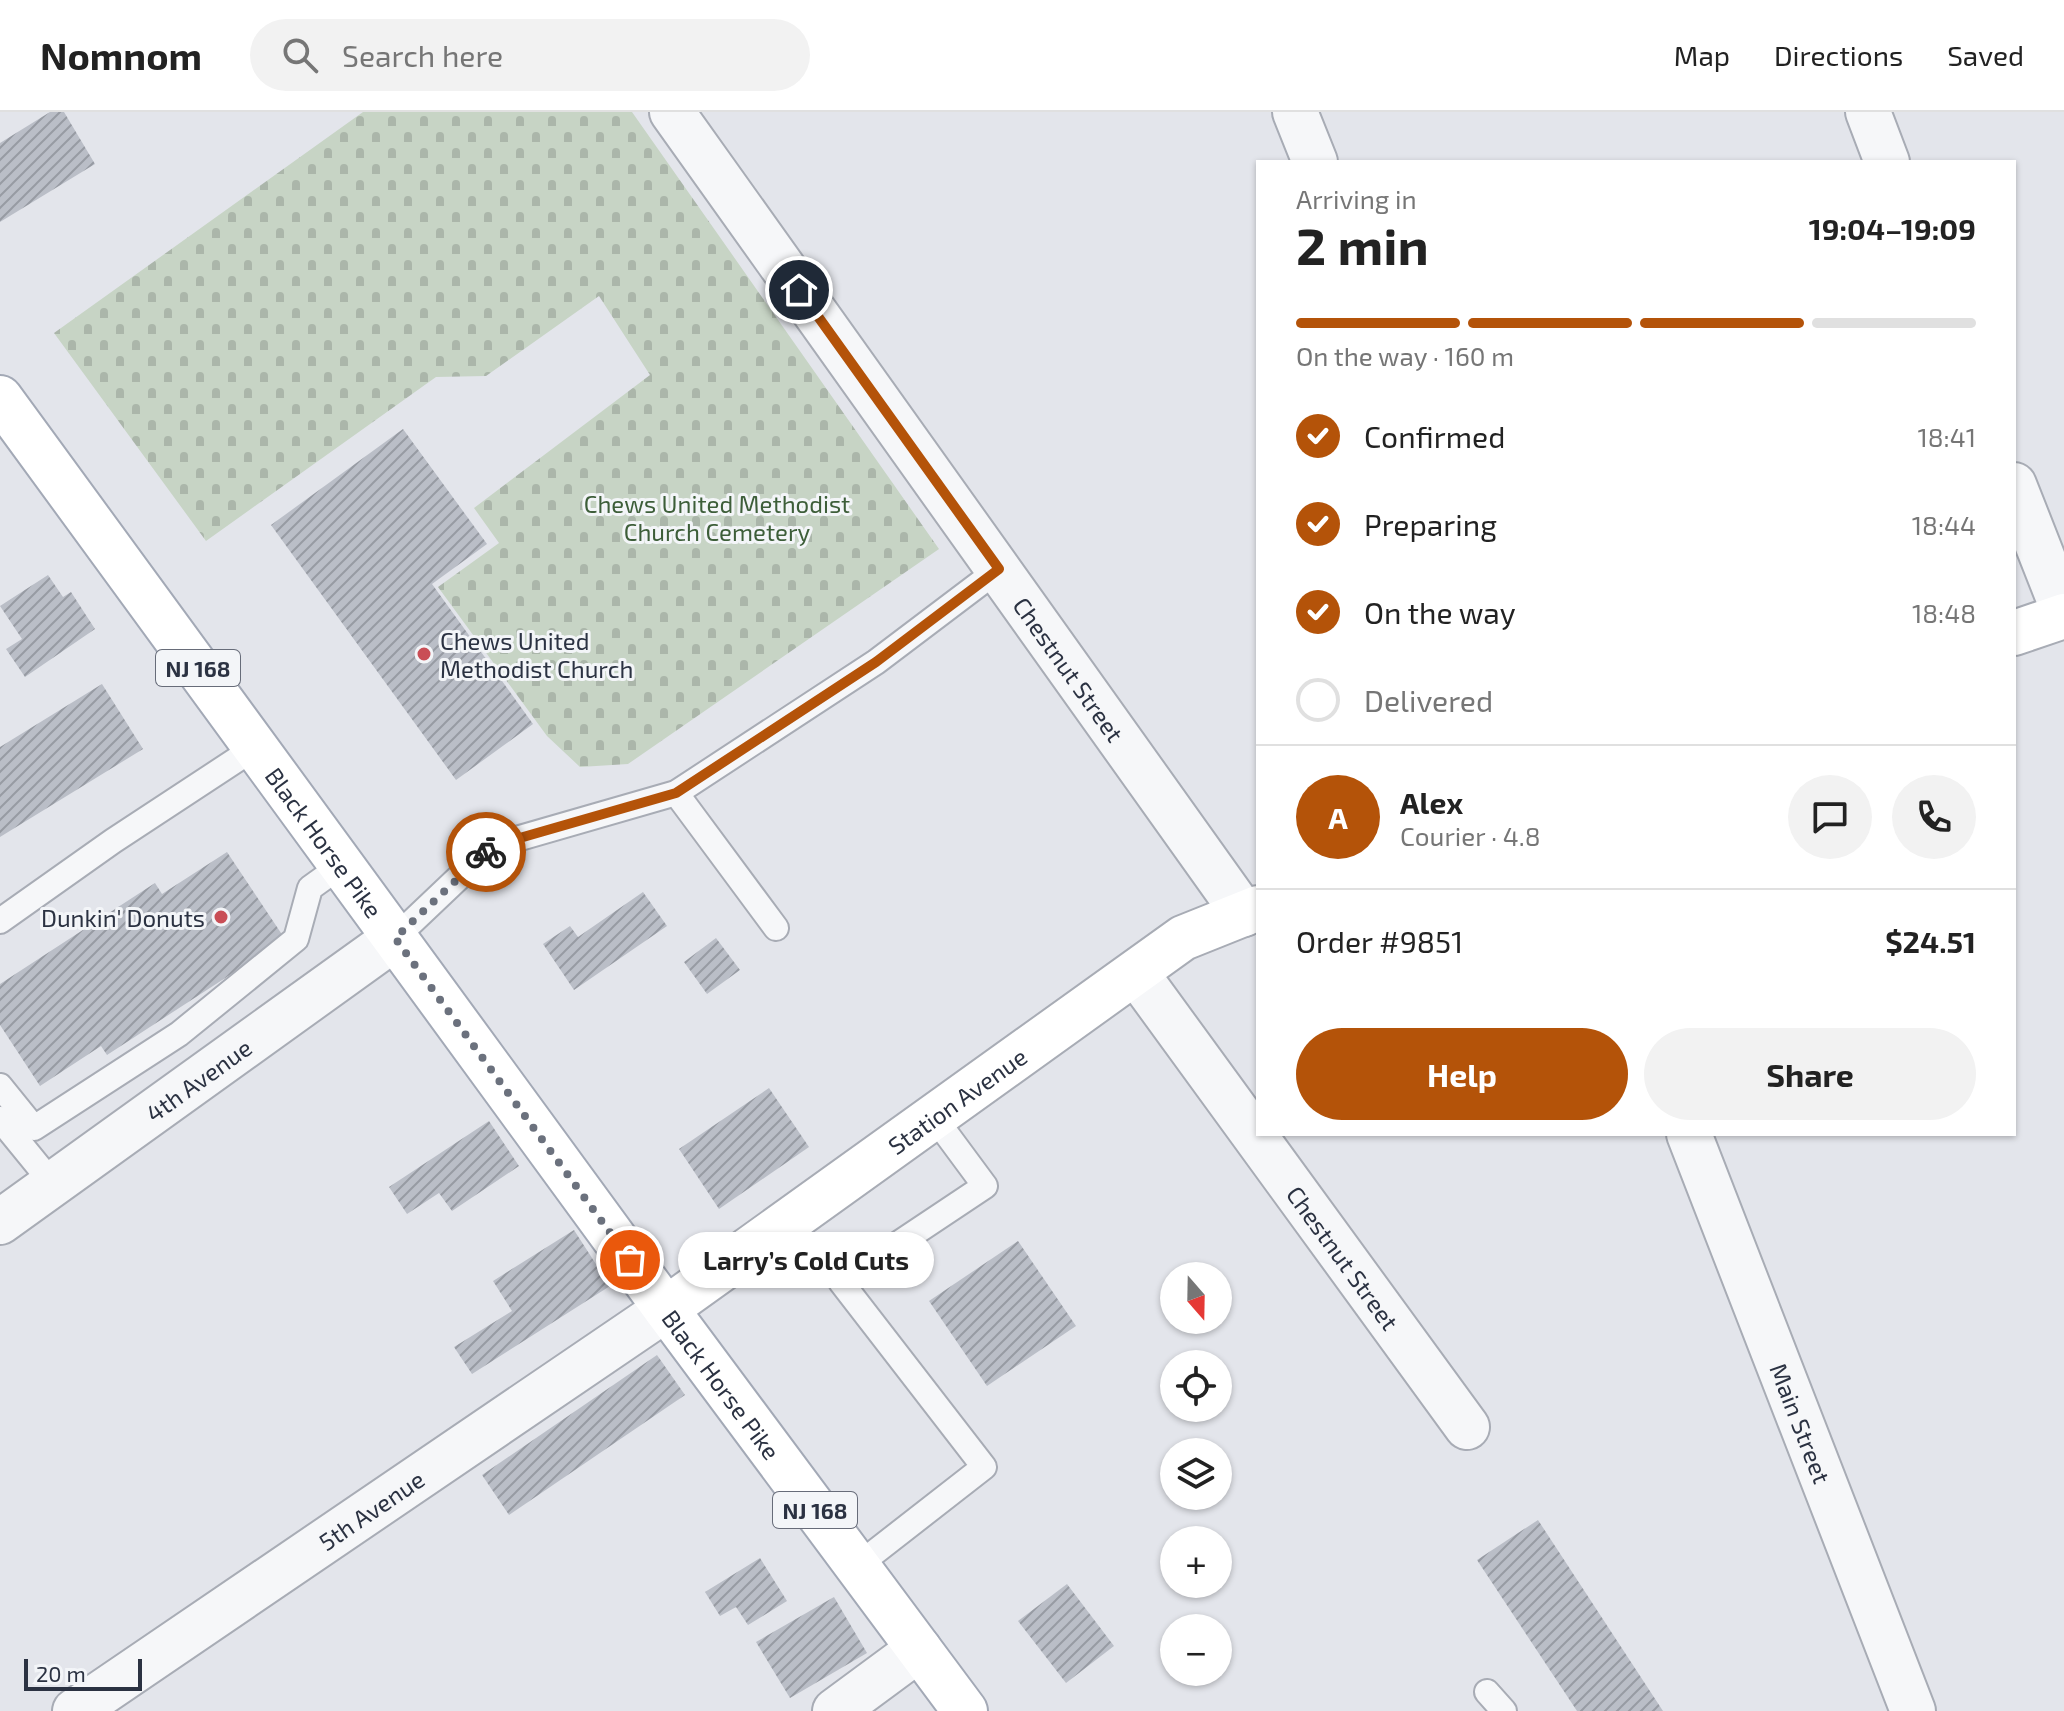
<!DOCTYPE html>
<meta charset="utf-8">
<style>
body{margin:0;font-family:"Exo 2",sans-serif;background:#f2f2f2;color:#222;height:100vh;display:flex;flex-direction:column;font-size:30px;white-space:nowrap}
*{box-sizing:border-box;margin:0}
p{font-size:26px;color:#767676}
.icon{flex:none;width:44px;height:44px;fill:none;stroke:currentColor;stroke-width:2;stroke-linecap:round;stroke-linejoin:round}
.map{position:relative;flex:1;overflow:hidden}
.panel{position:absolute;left:1256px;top:48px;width:760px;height:976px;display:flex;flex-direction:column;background:#fff;border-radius:0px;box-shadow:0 2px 6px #0004}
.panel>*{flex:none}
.needle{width:52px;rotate:160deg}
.buttons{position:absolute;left:1160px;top:1150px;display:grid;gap:16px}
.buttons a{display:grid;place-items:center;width:72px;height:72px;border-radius:50%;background:#fff;box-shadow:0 2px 6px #0004;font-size:40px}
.scale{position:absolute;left:24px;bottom:20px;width:118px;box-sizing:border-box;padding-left:8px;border:4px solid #2b3242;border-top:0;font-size:22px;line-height:28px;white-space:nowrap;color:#2b3242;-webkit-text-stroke:6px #f3f5f8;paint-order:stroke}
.pin{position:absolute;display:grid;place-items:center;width:68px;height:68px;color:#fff;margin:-34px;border:4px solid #fff;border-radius:50%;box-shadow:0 2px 8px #0007}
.courier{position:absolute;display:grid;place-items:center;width:80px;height:80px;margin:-40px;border:6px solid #b45309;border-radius:50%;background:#fff;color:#222;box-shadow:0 2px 10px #0007}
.bubble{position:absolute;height:56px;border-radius:28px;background:#fff;box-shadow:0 2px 6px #0004;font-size:26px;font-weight:700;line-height:56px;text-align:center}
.head em{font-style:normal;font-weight:700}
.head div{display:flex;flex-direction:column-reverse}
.head{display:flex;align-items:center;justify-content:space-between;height:136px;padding:0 40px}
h1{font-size:52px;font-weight:700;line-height:60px}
.bar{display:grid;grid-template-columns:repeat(4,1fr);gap:12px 8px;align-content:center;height:96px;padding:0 40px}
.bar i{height:10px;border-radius:6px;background:#e0e0e0}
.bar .current{background:#b45309}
.bar p{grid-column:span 4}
.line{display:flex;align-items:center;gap:20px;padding:0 40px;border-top:2px solid #e0e0e0}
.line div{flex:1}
.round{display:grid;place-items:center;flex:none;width:84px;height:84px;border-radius:42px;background:#f2f2f2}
ol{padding:0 40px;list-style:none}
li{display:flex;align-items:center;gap:24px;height:88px}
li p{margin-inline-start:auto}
li .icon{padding:8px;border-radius:50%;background:#b45309;color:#fff;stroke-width:4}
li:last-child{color:#767676}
li i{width:44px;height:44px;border:4px solid #e0e0e0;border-radius:50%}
.cta{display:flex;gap:16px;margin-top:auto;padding:16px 40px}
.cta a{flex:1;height:92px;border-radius:48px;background:#b45309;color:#fff;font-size:32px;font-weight:700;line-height:92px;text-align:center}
.cta a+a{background:#f2f2f2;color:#222}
header{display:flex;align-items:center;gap:48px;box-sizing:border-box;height:112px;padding:0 40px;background:#fff;border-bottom:2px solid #e0e0e0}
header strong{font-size:38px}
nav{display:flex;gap:44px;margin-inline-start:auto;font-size:28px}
.search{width:560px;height:72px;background:#f2f2f2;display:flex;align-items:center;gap:20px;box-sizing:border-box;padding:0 28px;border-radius:44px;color:#767676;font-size:30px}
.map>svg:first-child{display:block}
.cemetery{fill:url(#cemetery-stones)}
.building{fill:url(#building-hatch)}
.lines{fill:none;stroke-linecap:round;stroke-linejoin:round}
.lane-casing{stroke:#a8acb5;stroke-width:28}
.street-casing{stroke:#a8acb5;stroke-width:48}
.secondary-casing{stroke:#a8acb5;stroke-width:48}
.primary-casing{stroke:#a3a9b6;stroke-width:48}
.lane{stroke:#f6f7f9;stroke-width:24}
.street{stroke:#f6f7f9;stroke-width:44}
.secondary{stroke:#fff;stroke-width:44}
.primary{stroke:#fff;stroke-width:44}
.done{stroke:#6b717d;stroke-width:8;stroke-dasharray:0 14.4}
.route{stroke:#b45309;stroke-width:10}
.poi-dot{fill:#c94e56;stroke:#f3f5f8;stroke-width:3}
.labels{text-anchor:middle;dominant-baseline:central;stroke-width:6;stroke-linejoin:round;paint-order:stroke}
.shield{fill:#f3f5f8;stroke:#676c79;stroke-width:2}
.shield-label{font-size:22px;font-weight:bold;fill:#2b3242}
.park-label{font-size:24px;fill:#3d5e39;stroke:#f3f5f8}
.poi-label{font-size:24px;fill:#2b3242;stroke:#f3f5f8;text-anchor:start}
.street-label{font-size:24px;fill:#2b3242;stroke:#f3f5f8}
</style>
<header>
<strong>Nomnom</strong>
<div class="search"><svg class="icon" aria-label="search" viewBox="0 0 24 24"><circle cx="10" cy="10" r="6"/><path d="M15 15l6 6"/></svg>Search here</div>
<nav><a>Map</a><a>Directions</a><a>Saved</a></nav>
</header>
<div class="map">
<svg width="2064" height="1599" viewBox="0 0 2064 1599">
<defs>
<pattern id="cemetery-stones" width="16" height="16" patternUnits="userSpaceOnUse" patternTransform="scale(2)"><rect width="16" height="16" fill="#c7d4c5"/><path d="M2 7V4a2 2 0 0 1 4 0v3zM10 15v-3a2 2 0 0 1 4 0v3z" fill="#abb6aa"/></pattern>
<pattern id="building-hatch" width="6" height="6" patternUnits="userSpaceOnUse" patternTransform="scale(2)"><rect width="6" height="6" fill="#babec7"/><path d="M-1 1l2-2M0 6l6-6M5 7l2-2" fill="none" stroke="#979ba3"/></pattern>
</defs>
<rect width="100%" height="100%" fill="#e3e5eb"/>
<!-- cemetery -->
<path class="cemetery" d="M363 0H632L939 437 628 652 580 655 547 624 438 475 499 431 474 396 650 263 599 184 486 264 436 265 206 429 54 221Z"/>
<!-- building -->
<g class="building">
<path d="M50 0H64L95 52 0 110V31Z"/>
<path d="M403 317 487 432 432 472 533 612 456 668 271 413Z"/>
<path d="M48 463 63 485 71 480 95 517 25 565 6 537 22 527 0 494Z"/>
<path d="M102 572 143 637 0 725V635Z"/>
<path d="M227 740 285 827 107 943 101 934 40 974 0 913V872L155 771 162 782Z"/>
<path d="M643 780 667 814 574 878 543 832 570 814 578 825Z"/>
<path d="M716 826 740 858 707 882 684 850Z"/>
<path d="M769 976 809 1035 719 1097 679 1037Z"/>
<path d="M489 1009 519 1054 452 1099 439 1081 407 1102 389 1075Z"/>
<path d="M574 1118 610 1174 472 1262 454 1235 512 1199 493 1169Z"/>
<path d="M1018 1129 1076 1214 987 1274 929 1189Z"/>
<path d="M657 1243 685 1283 509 1403 482 1363Z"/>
<path d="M1538 1408 1663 1599H1577L1477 1448Z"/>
<path d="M760 1446 787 1489 748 1513 736 1495 720 1504 705 1480Z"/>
<path d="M1067 1472 1114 1534 1066 1571 1018 1509Z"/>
<path d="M834 1485 867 1541 790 1586 756 1530Z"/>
</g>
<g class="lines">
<!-- lane casing -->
<g class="lane-casing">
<g id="lane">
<path d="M676 681 776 816"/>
<path d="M0 809 113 729 256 635"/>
<path d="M395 826 492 734 676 681 876 550 999 457"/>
<path d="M0 974 34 1016 179 922 296 827 310 776 342 753"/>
<path d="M0 1007 53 1072"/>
<path d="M857 1454 984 1355 841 1170 985 1074 934 1005"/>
<path d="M1487 1580 1504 1599"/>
</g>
</g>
<!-- street casing -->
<g class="street-casing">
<g id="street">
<path id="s1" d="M672 0 1244 802"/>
<path d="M1295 0 1315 50"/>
<path d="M1868 0 1887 50"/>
<path d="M2014 373 2064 500"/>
<path id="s2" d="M1136 861 1467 1315"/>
<path id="s3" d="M1689 1022 1913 1599"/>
<path id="s4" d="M0 1110 395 826"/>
<path id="s5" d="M75 1599 666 1197"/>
<path d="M835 1599 919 1537"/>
</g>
</g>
<!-- secondary casing -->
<g class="secondary-casing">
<g id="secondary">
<path d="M2014 521 2064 504"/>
<path id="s6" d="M666 1197 1183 826 1258 796"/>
</g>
</g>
<!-- primary casing -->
<g class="primary-casing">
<g id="primary">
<path id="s7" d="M0 286 666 1197 965 1599"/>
</g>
</g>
<!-- lane -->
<use href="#lane" class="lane"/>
<!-- street -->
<use href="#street" class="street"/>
<!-- secondary -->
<use href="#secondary" class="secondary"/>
<!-- primary -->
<use href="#primary" class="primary"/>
</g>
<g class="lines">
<!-- done -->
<path class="done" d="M486 740 395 826 630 1148"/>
<!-- route -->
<path class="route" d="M486 740 492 734 676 681 876 550 999 457 799 178"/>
</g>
<!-- markers -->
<g class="poi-dot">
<circle cx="424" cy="542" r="8"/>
<circle cx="221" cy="805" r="8"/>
</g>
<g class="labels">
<!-- shield labels -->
<g class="shield">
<rect x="156" y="538" width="84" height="36" rx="6"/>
<rect x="773" y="1380" width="84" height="36" rx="6"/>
</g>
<g class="shield-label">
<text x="198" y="556">NJ 168</text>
<text x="815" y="1398">NJ 168</text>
</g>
<!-- park labels -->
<g class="park-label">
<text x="717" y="391">Chews United Methodist<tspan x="717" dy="28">Church Cemetery</tspan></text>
</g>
<!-- poi labels -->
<g class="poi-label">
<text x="440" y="528">Chews United<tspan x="440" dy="28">Methodist Church</tspan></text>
<text x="205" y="805" text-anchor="end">Dunkin' Donuts</text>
</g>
<!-- street labels -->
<g class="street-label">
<text stroke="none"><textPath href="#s1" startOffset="684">Chestnut Street</textPath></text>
<text stroke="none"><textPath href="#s7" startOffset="550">Black Horse Pike</textPath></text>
<text stroke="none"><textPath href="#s4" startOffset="244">4th Avenue</textPath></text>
<text stroke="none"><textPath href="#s6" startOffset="358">Station Avenue</textPath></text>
<text stroke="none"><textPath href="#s2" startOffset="352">Chestnut Street</textPath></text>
<text stroke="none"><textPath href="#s7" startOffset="1222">Black Horse Pike</textPath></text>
<text stroke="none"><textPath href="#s3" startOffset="310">Main Street</textPath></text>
<text stroke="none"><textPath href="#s5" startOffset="358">5th Avenue</textPath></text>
</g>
</g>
</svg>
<div class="buttons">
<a><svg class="needle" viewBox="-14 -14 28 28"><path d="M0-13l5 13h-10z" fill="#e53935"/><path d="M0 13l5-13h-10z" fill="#767676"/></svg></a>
<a><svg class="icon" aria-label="locate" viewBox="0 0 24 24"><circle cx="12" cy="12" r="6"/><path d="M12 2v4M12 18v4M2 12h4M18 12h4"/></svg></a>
<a><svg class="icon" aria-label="layers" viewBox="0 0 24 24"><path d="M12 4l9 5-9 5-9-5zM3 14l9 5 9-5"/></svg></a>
<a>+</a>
<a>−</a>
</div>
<div class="scale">20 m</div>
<div class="pin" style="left:630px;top:1148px;background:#ea580c"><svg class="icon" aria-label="bag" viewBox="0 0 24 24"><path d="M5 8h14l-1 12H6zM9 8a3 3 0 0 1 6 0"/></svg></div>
<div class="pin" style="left:799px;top:178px;background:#1f2937"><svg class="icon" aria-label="home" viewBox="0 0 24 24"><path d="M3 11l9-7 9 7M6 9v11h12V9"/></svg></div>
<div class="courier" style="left:486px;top:740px"><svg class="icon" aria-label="bike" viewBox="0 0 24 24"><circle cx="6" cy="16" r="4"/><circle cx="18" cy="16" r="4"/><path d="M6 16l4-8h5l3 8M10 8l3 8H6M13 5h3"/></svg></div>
<div class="bubble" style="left:678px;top:1120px;width:256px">Larry’s Cold Cuts</div>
<section class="panel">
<div class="head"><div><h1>2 min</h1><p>Arriving in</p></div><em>19:04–19:09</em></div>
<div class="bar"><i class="current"></i><i class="current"></i><i class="current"></i><i></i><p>On the way · 160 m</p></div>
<ol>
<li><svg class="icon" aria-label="check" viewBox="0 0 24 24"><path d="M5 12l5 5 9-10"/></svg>Confirmed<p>18:41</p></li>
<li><svg class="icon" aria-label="check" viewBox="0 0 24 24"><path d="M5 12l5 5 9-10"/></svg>Preparing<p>18:44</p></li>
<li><svg class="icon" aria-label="check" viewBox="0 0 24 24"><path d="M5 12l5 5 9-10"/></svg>On the way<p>18:48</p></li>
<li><i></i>Delivered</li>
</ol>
<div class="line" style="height:144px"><b class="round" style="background:#b45309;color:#fff">A</b><div><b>Alex</b><p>Courier · 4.8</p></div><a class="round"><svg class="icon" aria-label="chat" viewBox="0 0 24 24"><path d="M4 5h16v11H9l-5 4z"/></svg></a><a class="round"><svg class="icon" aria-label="phone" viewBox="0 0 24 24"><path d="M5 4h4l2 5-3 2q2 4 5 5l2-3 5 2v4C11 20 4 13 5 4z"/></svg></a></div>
<div class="line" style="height:104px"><div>Order #9851</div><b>$24.51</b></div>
<div class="cta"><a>Help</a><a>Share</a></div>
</section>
</div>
